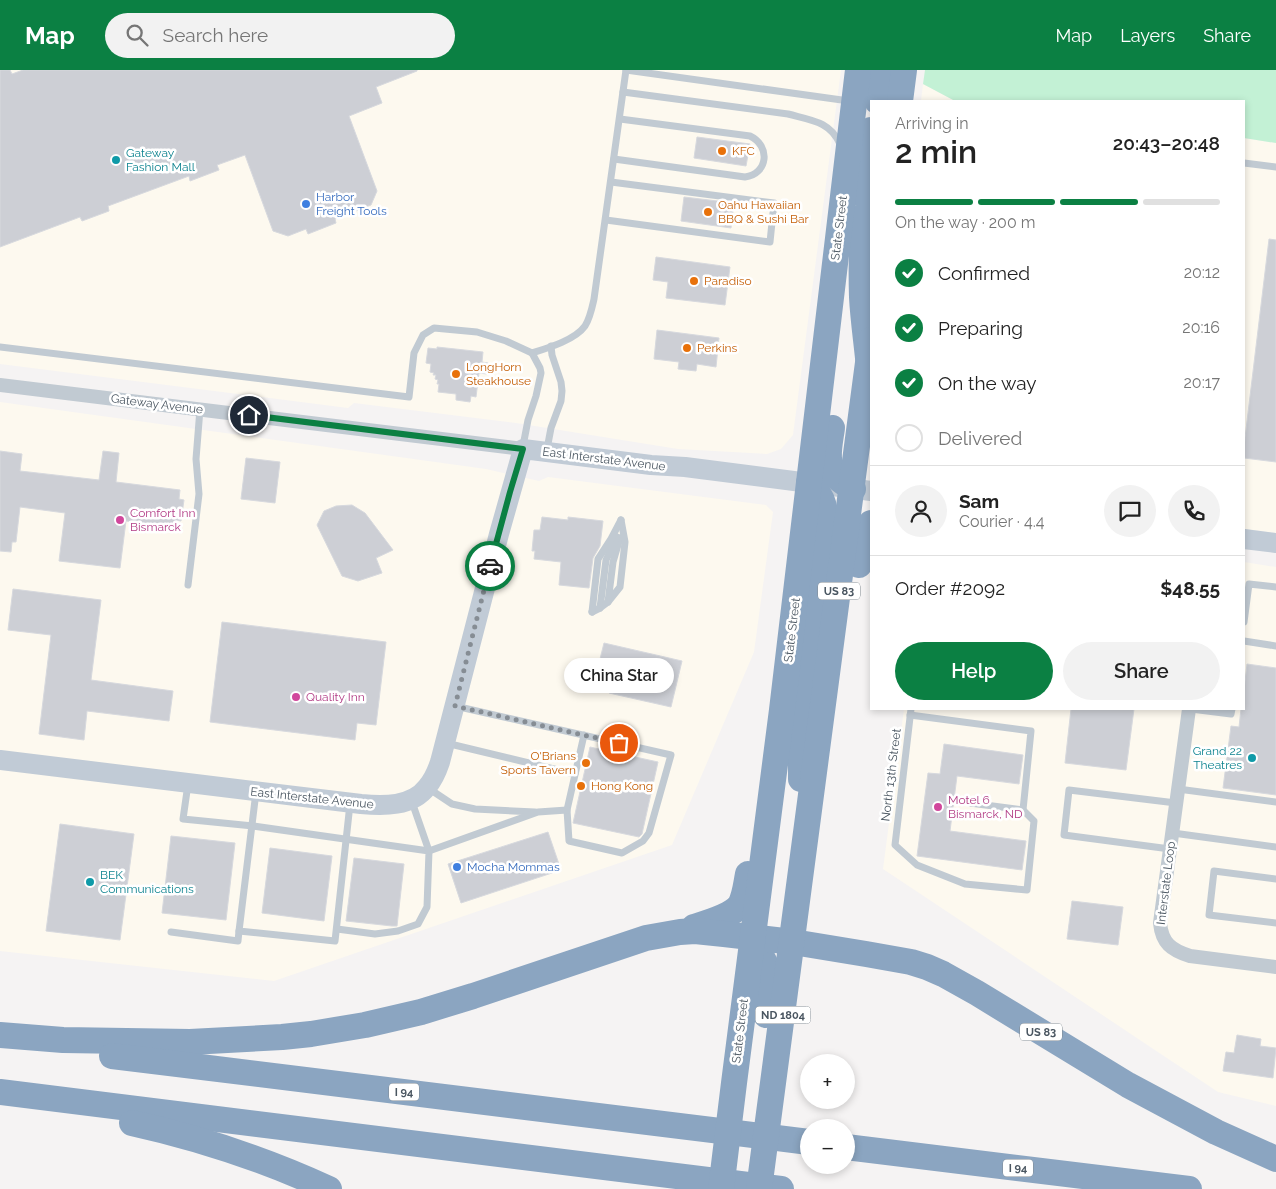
<!DOCTYPE html>
<meta charset="utf-8">
<style>
body{margin:0;font-family:Raleway,sans-serif;background:#f2f2f2;color:#222;height:100vh;display:flex;flex-direction:column;font-size:19px;white-space:nowrap}
*{box-sizing:border-box;margin:0}
p{font-size:16px;color:#767676}
.icon{flex:none;width:28px;height:28px;fill:none;stroke:currentColor;stroke-width:2;stroke-linecap:round;stroke-linejoin:round}
.map{position:relative;flex:1;overflow:hidden}
.side{position:absolute;left:870px;top:30px;width:375px;height:610px;display:flex;flex-direction:column;background:#fff;border-radius:0px;box-shadow:0 2px 8px #0003}
.side>*{flex:none}
.controls{position:absolute;left:800px;top:984px;display:grid;gap:10px}
.controls a{display:grid;place-items:center;width:55px;height:55px;border-radius:50%;background:#fff;box-shadow:0 2px 8px #0003;font-size:25px}
.pin{position:absolute;display:grid;place-items:center;width:42px;height:42px;color:#fff;margin:-21px;border:2px solid #fff;border-radius:50%;box-shadow:0 1px 5px #0007}
.courier{position:absolute;display:grid;place-items:center;width:50px;height:50px;margin:-25px;border:4px solid #0b8043;border-radius:50%;background:#fff;color:#222;box-shadow:0 1px 6px #0007}
.bubble{position:absolute;height:35px;border-radius:18px;background:#fff;box-shadow:0 2px 8px #0003;font-size:16px;font-weight:600;line-height:35px;text-align:center}
.overview em{font-style:normal;font-weight:600}
.overview div{display:flex;flex-direction:column-reverse}
.overview{display:flex;align-items:center;justify-content:space-between;height:85px;padding:0 25px}
h1{font-size:32px;font-weight:600;line-height:38px}
.bar{display:grid;grid-template-columns:repeat(4,1fr);gap:8px 5px;align-content:center;height:60px;padding:0 25px}
.bar i{height:6px;border-radius:4px;background:#e0e0e0}
.bar .on{background:#0b8043}
.bar p{grid-column:span 4}
.line{display:flex;align-items:center;gap:12px;padding:0 25px;border-top:1px solid #e0e0e0}
.line div{flex:1}
.round{display:grid;place-items:center;flex:none;width:52px;height:52px;border-radius:26px;background:#f2f2f2}
ol{padding:0 25px;list-style:none}
li{display:flex;align-items:center;gap:15px;height:55px}
li p{margin-inline-start:auto}
li .icon{padding:5px;border-radius:50%;background:#0b8043;color:#fff;stroke-width:4}
li:last-child{color:#767676}
li i{width:28px;height:28px;border:2px solid #e0e0e0;border-radius:50%}
.action{display:flex;gap:10px;margin-top:auto;padding:10px 25px}
.action a{flex:1;height:58px;border-radius:30px;background:#0b8043;color:#fff;font-size:20px;font-weight:600;line-height:58px;text-align:center}
.action a+a{background:#f2f2f2;color:#222}
header{display:flex;align-items:center;gap:30px;box-sizing:border-box;height:70px;padding:0 25px;background:#0b8043;color:#fff}
header strong{font-size:24px}
nav{display:flex;gap:28px;margin-inline-start:auto;font-size:18px}
.search{width:350px;height:45px;background:#f2f2f2;display:flex;align-items:center;gap:12px;box-sizing:border-box;padding:0 18px;border-radius:28px;color:#767676;font-size:19px}
.map>svg:first-child{display:block}
.commercial{fill:#fdf9ef}
.green{fill:#c3f1d5}
.building{fill:#cdcfd5;stroke:#d7d9de}
.lines{fill:none;stroke-linecap:round;stroke-linejoin:round}
.lane{stroke:#c1cad2;stroke-width:7}
.street{stroke:#c1cad2;stroke-width:14}
.secondary{stroke:#c1cbd6;stroke-width:20}
.highway{stroke:#8ba5c1;stroke-width:26}
.done{stroke:#868d94;stroke-width:5;stroke-dasharray:0 9}
.route{stroke:#0b8043;stroke-width:6}
.food-dot{fill:#e8710a;stroke:#fff;stroke-width:2}
.culture-dot{fill:#0f9aa8;stroke:#fff;stroke-width:2}
.shop-dot{fill:#3f7fe0;stroke:#fff;stroke-width:2}
.hotel-dot{fill:#d1479c;stroke:#fff;stroke-width:2}
.labels{text-anchor:middle;dominant-baseline:central;stroke-width:5;stroke-linejoin:round;paint-order:stroke}
.shield{fill:#fff;stroke:#808990;stroke-width:1}
.shield-label{font-size:11px;font-weight:bold;fill:#4a5661}
.food-label{font-size:12px;fill:#c56008;stroke:#fff;text-anchor:start}
.culture-label{font-size:12px;fill:#0d838f;stroke:#fff;text-anchor:start}
.shop-label{font-size:12px;fill:#366cbe;stroke:#fff;text-anchor:start}
.street-label{font-size:12px;fill:#4a5661;stroke:#fff}
.hotel-label{font-size:12px;fill:#b23c85;stroke:#fff;text-anchor:start}
</style>
<header>
<strong>Map</strong>
<div class="search"><svg class="icon" aria-label="search" viewBox="0 0 24 24"><circle cx="10" cy="10" r="6"/><path d="M15 15l6 6"/></svg>Search here</div>
<nav><a>Map</a><a>Layers</a><a>Share</a></nav>
</header>
<div class="map">
<svg width="1276" height="1119" viewBox="0 0 1276 1119">
<rect width="100%" height="100%" fill="#f5f3f3"/>
<!-- commercial -->
<g class="commercial">
<path d="M0 0H841L793 365 781 379 767 384 678 379 516 353 354 333 348 338 0 294Z"/>
<path d="M923 14 955 31H921Z"/>
<path d="M1244 68 1276 73V463L1244 459Z"/>
<path d="M0 332 486 399 539 411 548 407 766 435 773 442 754 582 672 775 274 911 0 881Z"/>
<path d="M1244 492 1276 497V1036L1218 1022 883 799 904 639H1244Z"/>
</g>
<!-- green -->
<path class="green" d="M925 0H1276V73L1244 68V31H955L923 14Z"/>
<!-- building -->
<g class="building">
<path d="M0 0H10L12 4 23 0H417V1L376 17 382 33 349 46 377 121 371 135 335 149 336 153 308 164 306 159 288 166 273 161 245 85 217 95 219 100 190 111 189 106 108 136 109 141 82 151 80 147 0 177Z"/>
<path d="M697 67 750 74 746 96 694 88Z"/>
<path d="M684 127 734 133 731 158 681 151Z"/>
<path d="M1269 169 1276 170V392L1244 388V376Z"/>
<path d="M656 187 730 197 725 235 666 228 668 212 653 210Z"/>
<path d="M657 260 719 268 716 297 697 294 696 301 678 299 679 292 654 289Z"/>
<path d="M437 277 483 282 482 292 488 293 487 304 479 303 476 327 471 326 470 332 456 330V324L438 322 439 314H437L438 310 435 309 436 305H433L434 303 430 302 431 294 426 293 428 278 437 279Z"/>
<path d="M0 381 22 384 20 401 99 410 103 381 119 383 116 412 180 420 179 429 184 430 181 451 176 450 175 457 126 451 120 498 59 491 65 443 20 437 16 472H12L11 482 0 481Z"/>
<path d="M246 388 280 392 275 433 241 429Z"/>
<path d="M352 435 365 443 393 480 376 488 382 503 358 511 342 506 317 455 324 441 336 436Z"/>
<path d="M542 447 568 450V447L603 451 600 476 593 488 589 518 559 515 561 492 534 489 535 481H532L534 460H540Z"/>
<path d="M13 519 101 530 91 610 173 621 169 651 87 641 84 670 39 664 51 565 8 560Z"/>
<path d="M222 552 386 572 376 655 357 653 355 670 210 652Z"/>
<path d="M604 573 682 591 671 637 609 623 613 608 596 605Z"/>
<path d="M1247 594 1276 598V725L1223 718 1231 656 1239 657 1241 639H1244V620Z"/>
<path d="M1071 639H1134L1126 700 1065 693Z"/>
<path d="M944 674 1023 685 1019 714 957 706 950 761 1026 771 1022 800 917 786 928 703 940 704Z"/>
<path d="M590 677 658 692 642 764 639 767 573 753Z"/>
<path d="M60 754 134 764 120 870 46 861Z"/>
<path d="M548 762 561 800 461 833 448 794Z"/>
<path d="M171 766 235 773 226 850 162 843Z"/>
<path d="M270 778 332 786 324 851 262 843Z"/>
<path d="M354 788 404 794 397 856H392L346 851Z"/>
<path d="M1072 831 1123 837 1118 875 1067 869Z"/>
<path d="M1237 965 1261 969 1260 976 1276 978 1273 1008 1223 1001 1226 982 1234 983Z"/>
</g>
<g class="lines">
<!-- lane -->
<g class="lane">
<path d="M626 0 849 31"/>
<path d="M623 22 788 44C810 50 830 51 840 74"/>
<path d="M614 89 745 107C768 104 771 76 750 66L620 49"/>
<path d="M1244 93 1276 97"/>
<path d="M606 150 770 172 774 133 611 112"/>
<path d="M0 277 409 327 414 283 423 265 434 258 477 262 506 271 532 283C548 278 575 270 585 256 590 248 592 238 594 229L626 0"/>
<path d="M523 376 528 350 536 326 541 303 540 298 532 283"/>
<path d="M547 379 551 358 561 331 562 321 561 312 552 285 551 276"/>
<path d="M188 515 199 424 196 389 200 339"/>
<path d="M608 532 613 492 620 468"/>
<path d="M600 538 606 490 617 467"/>
<path d="M592 542 600 538 608 532 620 517 625 472 621 450"/>
<path d="M592 542 598 489 611 469 621 450"/>
<path d="M1244 552 1249 514 1276 517"/>
<path d="M1244 571 1276 576"/>
<path d="M455 636 671 685 649 763 643 771 622 783 569 771 567 740 584 665"/>
<path d="M911 639 895 775 917 795 965 814 1027 820 1034 751 1023 740"/>
<path d="M1191 639 1231 644 1232 639"/>
<path d="M910 645 1031 661 1023 740 970 733"/>
<path d="M446 673 575 704"/>
<path d="M188 714 183 749 253 756 429 781 427 837 418 854 398 861 375 864 337 859"/>
<path d="M428 718 452 734 475 739 535 742"/>
<path d="M1178 719 1276 732"/>
<path d="M256 722 239 861 335 871 350 734"/>
<path d="M412 732 429 781 538 742 567 740"/>
<path d="M1173 763 1276 777"/>
<path d="M1170 779 1064 765 1069 720 1176 733"/>
<path d="M1276 809 1214 801 1209 845 1276 853"/>
<path d="M171 862 238 871 239 861"/>
</g>
<!-- street -->
<g class="street">
<path d="M0 315 523 379"/>
<path d="M1189 639 1160 853C1162 873 1171 880 1190 886L1276 897"/>
</g>
<!-- secondary -->
<g class="secondary">
<path d="M1244 469 1276 473"/>
<path d="M0 690 361 734C383 736 412 737 427 717 433 710 437 701 440 692L499 464 523 379 651 395 685 397 871 421"/>
</g>
<!-- highway -->
<g class="highway">
<path d="M877 31 881 0"/>
<path d="M900 31 904 0"/>
<path d="M868 288C866 268 863 247 862 227 861 197 862 166 864 136 865 110 870 85 871 60"/>
<path d="M832 358C830 373 824 395 837 407 841 412 848 415 853 419"/>
<path d="M859 495 864 463 871 453"/>
<path d="M801 709V645L823 462C825 439 827 430 809 413"/>
<path d="M694 857C707 853 732 846 740 835 745 826 746 814 748 804"/>
<path d="M752 867 768 899 770 913 766 945"/>
<path d="M0 965 63 970 190 972 282 967 311 964 365 955 421 942 473 926 646 868 680 862 695 861 724 864 793 872 866 884 911 892 927 897 943 904 977 923 1128 1015 1216 1062 1276 1089"/>
<path d="M112 986 809 1072"/>
<path d="M0 1022 781 1119"/>
<path d="M132 1053C200 1068 266 1090 329 1119"/>
<path d="M846 1077 1189 1119"/>
<path d="M721 1119 734 1013 782 640 858 0"/>
<path d="M759 1119C799 836 836 553 871 270"/>
</g>
</g>
<g class="lines">
<!-- done -->
<path class="done" d="M490 496 455 636 619 673"/>
<!-- route -->
<path class="route" d="M249 345 523 379 510 422 490 496"/>
</g>
<!-- markers -->
<g class="food-dot">
<circle cx="722" cy="81" r="5"/>
<circle cx="708" cy="142" r="5"/>
<circle cx="694" cy="211" r="5"/>
<circle cx="687" cy="278" r="5"/>
<circle cx="456" cy="304" r="5"/>
<circle cx="586" cy="693" r="5"/>
<circle cx="581" cy="716" r="5"/>
</g>
<g class="culture-dot">
<circle cx="116" cy="90" r="5"/>
<circle cx="1252" cy="688" r="5"/>
<circle cx="90" cy="812" r="5"/>
</g>
<g class="shop-dot">
<circle cx="306" cy="134" r="5"/>
<circle cx="457" cy="797" r="5"/>
</g>
<g class="hotel-dot">
<circle cx="120" cy="450" r="5"/>
<circle cx="296" cy="627" r="5"/>
<circle cx="938" cy="737" r="5"/>
</g>
<g class="labels">
<!-- shield labels -->
<g class="shield">
<rect x="818" y="512.5" width="42" height="17" rx="4"/>
<rect x="755.5" y="936.5" width="55" height="17" rx="4"/>
<rect x="1020" y="953.5" width="42" height="17" rx="4"/>
<rect x="389" y="1013.5" width="30" height="17" rx="4"/>
<rect x="1003" y="1089.5" width="30" height="17" rx="4"/>
</g>
<g class="shield-label">
<text x="839" y="521">US 83</text>
<text x="783" y="945">ND 1804</text>
<text x="1041" y="962">US 83</text>
<text x="404" y="1022">I 94</text>
<text x="1018" y="1098">I 94</text>
</g>
<!-- food labels -->
<g class="food-label">
<text x="732" y="81">KFC</text>
<text x="718" y="135">Oahu Hawaiian<tspan x="718" dy="14">BBQ &amp; Sushi Bar</tspan></text>
<text x="704" y="211">Paradiso</text>
<text x="697" y="278">Perkins</text>
<text x="466" y="297">LongHorn<tspan x="466" dy="14">Steakhouse</tspan></text>
<text x="576" y="686" text-anchor="end">O'Brians<tspan x="576" dy="14">Sports Tavern</tspan></text>
<text x="591" y="716">Hong Kong</text>
</g>
<!-- culture labels -->
<g class="culture-label">
<text x="126" y="83">Gateway<tspan x="126" dy="14">Fashion Mall</tspan></text>
<text x="1242" y="681" text-anchor="end">Grand 22<tspan x="1242" dy="14">Theatres</tspan></text>
<text x="100" y="805">BEK<tspan x="100" dy="14">Communications</tspan></text>
</g>
<!-- shop labels -->
<g class="shop-label">
<text x="316" y="127">Harbor<tspan x="316" dy="14">Freight Tools</tspan></text>
<text x="467" y="797">Mocha Mommas</text>
</g>
<!-- street labels -->
<g class="street-label">
<text transform="translate(839 158) rotate(-83)">State Street</text>
<text transform="translate(157 334) rotate(7)">Gateway Avenue</text>
<text transform="translate(604 389) rotate(7)">East Interstate Avenue</text>
<text transform="translate(792 560) rotate(-83)">State Street</text>
<text transform="translate(891 705) rotate(-83)">North 13th Street</text>
<text transform="translate(312 728) rotate(6)">East Interstate Avenue</text>
<text transform="translate(1166 813) rotate(-83)">Interstate Loop</text>
<text transform="translate(740 961) rotate(-83)">State Street</text>
</g>
<!-- hotel labels -->
<g class="hotel-label">
<text x="130" y="443">Comfort Inn<tspan x="130" dy="14">Bismarck</tspan></text>
<text x="306" y="627">Quality Inn</text>
<text x="948" y="730">Motel 6<tspan x="948" dy="14">Bismarck, ND</tspan></text>
</g>
</g>
</svg>
<div class="controls">
<a>+</a>
<a>−</a>
</div>
<div class="pin" style="left:619px;top:673px;background:#ea580c"><svg class="icon" aria-label="bag" viewBox="0 0 24 24"><path d="M5 8h14l-1 12H6zM9 8a3 3 0 0 1 6 0"/></svg></div>
<div class="pin" style="left:249px;top:345px;background:#1f2937"><svg class="icon" aria-label="home" viewBox="0 0 24 24"><path d="M3 11l9-7 9 7M6 9v11h12V9"/></svg></div>
<div class="courier" style="left:490px;top:496px"><svg class="icon" aria-label="car" viewBox="0 0 24 24"><path d="M5 17H2v-5l4-1 3-4h7l3 4 3 1v5h-3M9 17h6M6 11h13"/><circle cx="7" cy="17" r="2"/><circle cx="17" cy="17" r="2"/></svg></div>
<div class="bubble" style="left:564px;top:588px;width:110px">China Star</div>
<section class="side">
<div class="overview"><div><h1>2 min</h1><p>Arriving in</p></div><em>20:43–20:48</em></div>
<div class="bar"><i class="on"></i><i class="on"></i><i class="on"></i><i></i><p>On the way · 200 m</p></div>
<ol>
<li><svg class="icon" aria-label="check" viewBox="0 0 24 24"><path d="M5 12l5 5 9-10"/></svg>Confirmed<p>20:12</p></li>
<li><svg class="icon" aria-label="check" viewBox="0 0 24 24"><path d="M5 12l5 5 9-10"/></svg>Preparing<p>20:16</p></li>
<li><svg class="icon" aria-label="check" viewBox="0 0 24 24"><path d="M5 12l5 5 9-10"/></svg>On the way<p>20:17</p></li>
<li><i></i>Delivered</li>
</ol>
<div class="line" style="height:90px"><a class="round"><svg class="icon" aria-label="person" viewBox="0 0 24 24"><circle cx="12" cy="8" r="4"/><path d="M4 21q1-7 8-7t8 7"/></svg></a><div><b>Sam</b><p>Courier · 4.4</p></div><a class="round"><svg class="icon" aria-label="chat" viewBox="0 0 24 24"><path d="M4 5h16v11H9l-5 4z"/></svg></a><a class="round"><svg class="icon" aria-label="phone" viewBox="0 0 24 24"><path d="M5 4h4l2 5-3 2q2 4 5 5l2-3 5 2v4C11 20 4 13 5 4z"/></svg></a></div>
<div class="line" style="height:65px"><div>Order #2092</div><b>$48.55</b></div>
<div class="action"><a>Help</a><a>Share</a></div>
</section>
</div>
